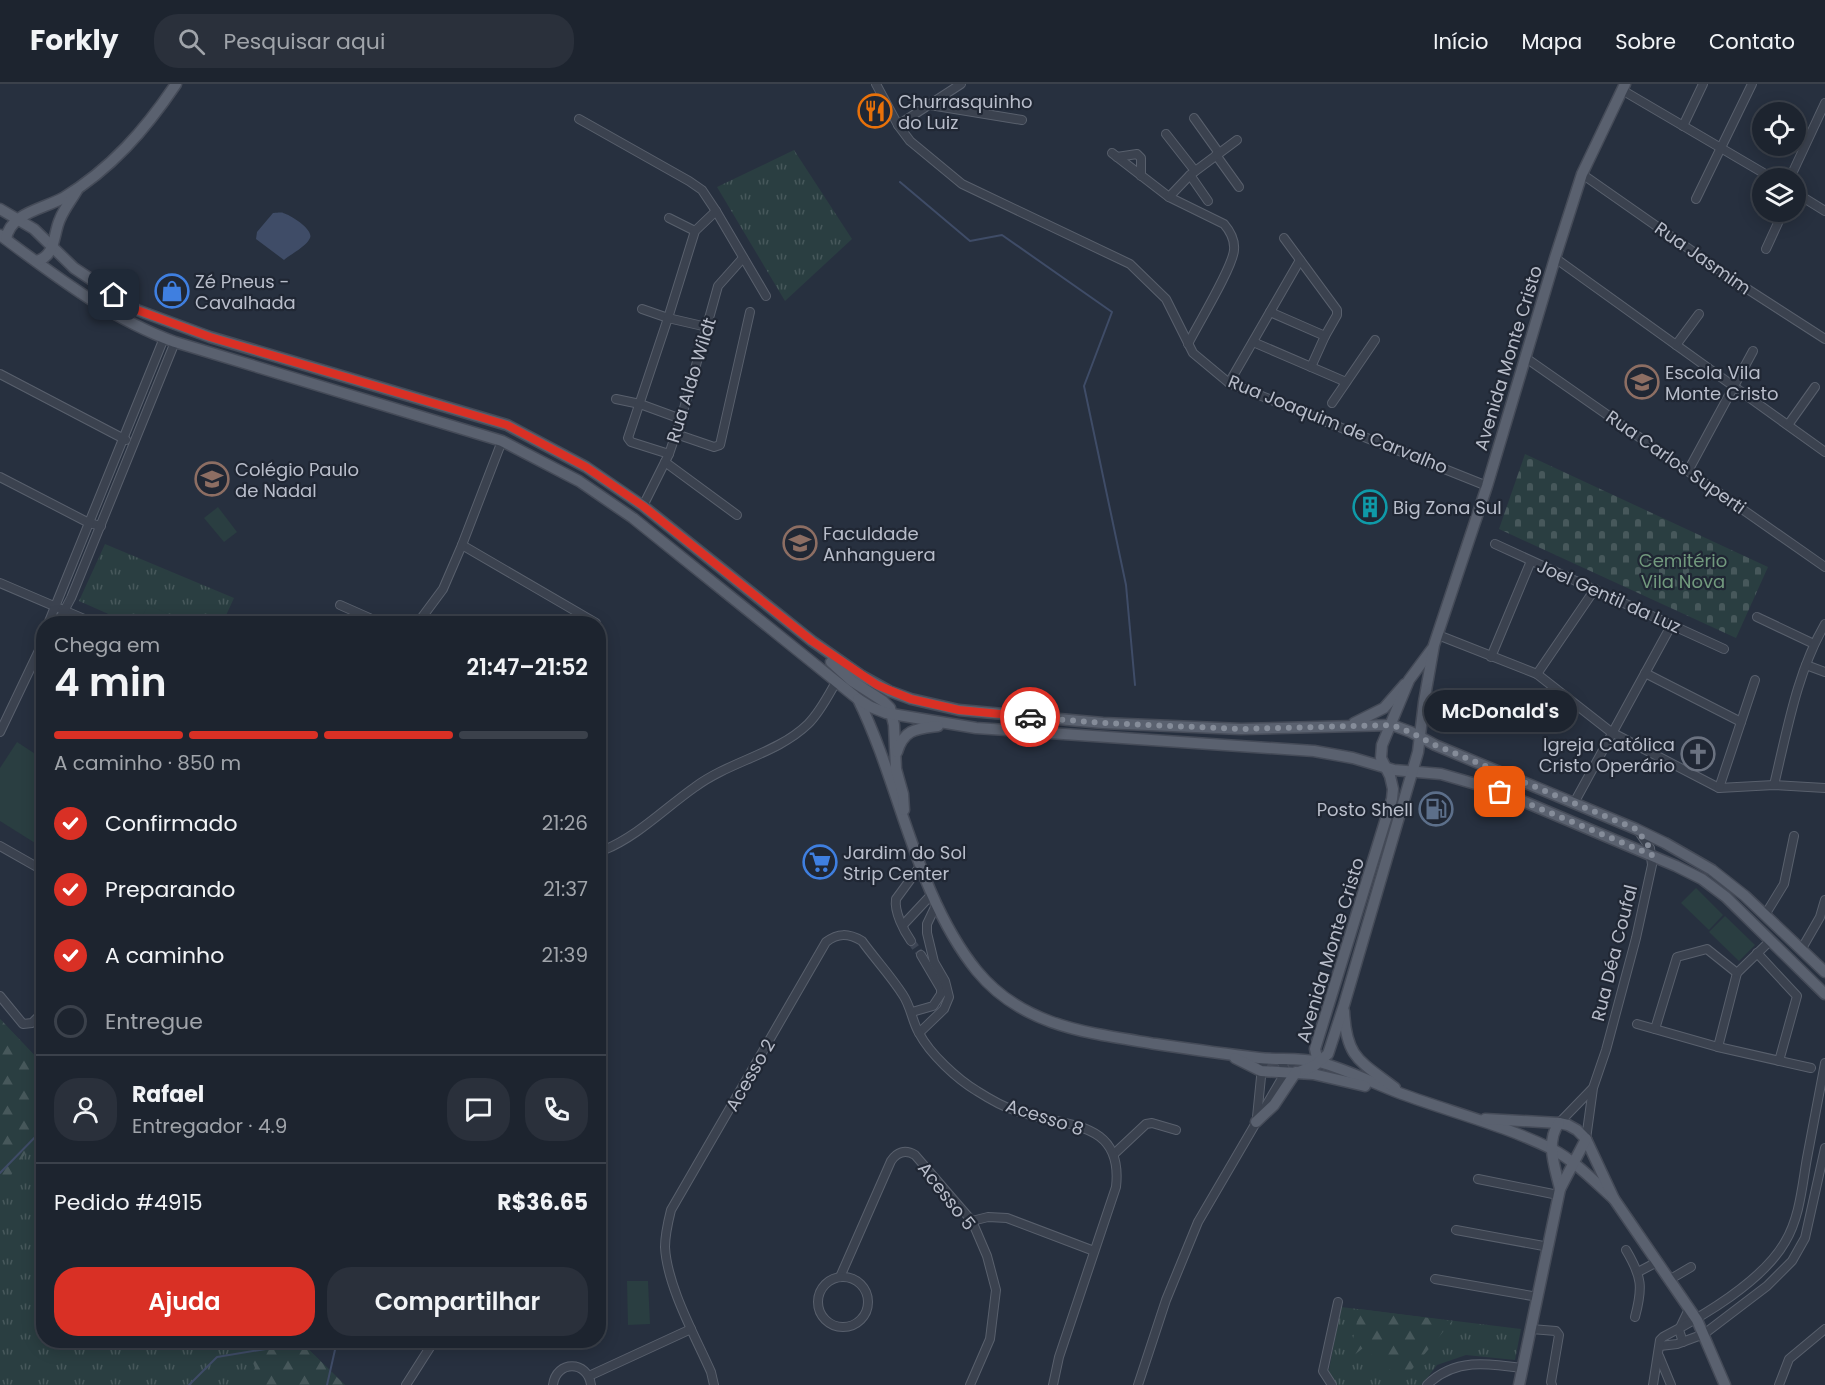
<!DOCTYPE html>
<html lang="pt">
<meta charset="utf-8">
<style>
body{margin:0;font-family:Poppins,sans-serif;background:#2a303b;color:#f1f3f6;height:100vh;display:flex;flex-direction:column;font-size:22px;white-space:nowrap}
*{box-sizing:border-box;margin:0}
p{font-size:20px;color:#a0a4aa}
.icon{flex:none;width:33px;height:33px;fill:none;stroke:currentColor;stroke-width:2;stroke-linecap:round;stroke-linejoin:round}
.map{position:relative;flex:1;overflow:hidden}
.sheet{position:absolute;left:36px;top:532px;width:570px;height:732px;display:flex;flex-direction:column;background:#1d242f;border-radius:24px;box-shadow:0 3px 15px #0003,0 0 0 2px #3b414b}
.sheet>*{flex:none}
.controls{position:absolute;left:1752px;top:18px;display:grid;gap:12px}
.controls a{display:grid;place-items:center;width:54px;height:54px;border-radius:50%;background:#1d242f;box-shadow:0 3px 15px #0003,0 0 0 2px #3b414b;font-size:30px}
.pin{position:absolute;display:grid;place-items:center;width:51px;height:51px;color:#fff;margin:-26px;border-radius:12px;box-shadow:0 3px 9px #0006}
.courier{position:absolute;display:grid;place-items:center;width:60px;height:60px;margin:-30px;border:4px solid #d93025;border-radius:50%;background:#fff;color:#222;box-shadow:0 2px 8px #0007}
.bubble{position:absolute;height:42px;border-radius:21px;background:#1d242f;box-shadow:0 3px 15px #0003,0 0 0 2px #3b414b;font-size:20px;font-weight:600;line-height:42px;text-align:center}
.head em{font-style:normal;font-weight:600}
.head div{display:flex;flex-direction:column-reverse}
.head{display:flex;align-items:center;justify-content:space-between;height:102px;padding:0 18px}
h1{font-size:39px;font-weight:600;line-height:45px}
.bar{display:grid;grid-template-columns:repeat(4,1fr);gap:9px 6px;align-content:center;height:72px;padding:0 18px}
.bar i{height:8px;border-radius:4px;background:#3b414b}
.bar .active{background:#d93025}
.bar p{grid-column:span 4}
.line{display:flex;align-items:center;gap:15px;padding:0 18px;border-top:2px solid #3b414b}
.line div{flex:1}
.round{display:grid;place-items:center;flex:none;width:63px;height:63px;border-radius:24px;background:#2a303b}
ol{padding:0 18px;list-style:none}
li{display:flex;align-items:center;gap:18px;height:66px}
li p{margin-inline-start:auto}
li .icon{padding:6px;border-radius:50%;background:#d93025;color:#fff;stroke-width:4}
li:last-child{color:#a0a4aa}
li i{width:33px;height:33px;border:3px solid #3b414b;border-radius:50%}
.button{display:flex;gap:12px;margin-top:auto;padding:12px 18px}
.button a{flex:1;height:69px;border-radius:24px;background:#d93025;color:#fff;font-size:24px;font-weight:600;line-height:69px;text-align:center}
.button a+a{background:#2a303b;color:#f1f3f6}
header{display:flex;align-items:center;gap:36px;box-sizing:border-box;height:84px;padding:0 30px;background:#1d242f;border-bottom:2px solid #3b414b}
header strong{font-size:28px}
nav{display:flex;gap:33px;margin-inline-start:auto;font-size:21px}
.search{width:420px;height:54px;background:#2a303b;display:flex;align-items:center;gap:15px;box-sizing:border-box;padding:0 21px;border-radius:24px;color:#a0a4aa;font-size:22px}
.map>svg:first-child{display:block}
.grass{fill:url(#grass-tufts)}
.forest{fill:url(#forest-firs)}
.cemetery{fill:url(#cemetery-stones)}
.pitch{fill:#2a3e41}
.water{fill:#3f4c67}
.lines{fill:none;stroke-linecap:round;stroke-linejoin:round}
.stream{stroke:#3f4c67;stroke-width:2}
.minor-tunnel{stroke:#3d4554;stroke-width:8;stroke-dasharray:8 4;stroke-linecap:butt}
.minor-casing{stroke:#59606d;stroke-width:10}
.major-casing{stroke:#454b58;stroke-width:13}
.minor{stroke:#3b424f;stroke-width:8}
.major{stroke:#5a616f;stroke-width:10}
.done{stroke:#858c99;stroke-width:6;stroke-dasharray:0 10.8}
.route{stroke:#d93025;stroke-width:8}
.labels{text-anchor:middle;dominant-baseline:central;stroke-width:4.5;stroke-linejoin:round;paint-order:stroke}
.poi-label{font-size:18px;fill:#b8bdca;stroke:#202734;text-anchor:start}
.street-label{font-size:18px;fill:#b8bdca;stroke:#202734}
.park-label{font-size:18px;fill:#71997d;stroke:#202734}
</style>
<header>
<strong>Forkly</strong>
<div class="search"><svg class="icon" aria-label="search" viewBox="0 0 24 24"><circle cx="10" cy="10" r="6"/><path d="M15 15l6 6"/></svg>Pesquisar aqui</div>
<nav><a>Início</a><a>Mapa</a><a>Sobre</a><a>Contato</a></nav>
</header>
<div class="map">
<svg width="1825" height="1301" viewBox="0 0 1825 1301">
<defs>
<pattern id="grass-tufts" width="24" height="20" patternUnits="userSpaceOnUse" patternTransform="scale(1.5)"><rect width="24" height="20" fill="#2a3e41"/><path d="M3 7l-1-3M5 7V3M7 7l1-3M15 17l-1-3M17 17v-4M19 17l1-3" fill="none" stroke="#47585b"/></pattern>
<pattern id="forest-firs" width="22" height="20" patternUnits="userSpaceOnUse" patternTransform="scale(1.5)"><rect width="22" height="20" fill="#2a3e41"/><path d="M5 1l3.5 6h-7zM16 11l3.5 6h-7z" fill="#47585b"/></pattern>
<pattern id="cemetery-stones" width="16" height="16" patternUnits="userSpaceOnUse" patternTransform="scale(1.5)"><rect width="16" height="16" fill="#2a3e41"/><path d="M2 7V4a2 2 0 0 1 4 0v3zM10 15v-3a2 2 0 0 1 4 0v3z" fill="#47585b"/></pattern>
</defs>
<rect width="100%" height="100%" fill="#27303f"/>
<!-- grass -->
<g class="grass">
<path d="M794 66 852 155 785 217 717 103Z"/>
<path d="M105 460 234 514 222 540H195L191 538 190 540H131L79 517Z"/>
<path d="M0 935 38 975 43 989 44 1257H300L345 1301H0Z"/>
<path d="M1341 1223 1521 1245 1515 1276 1466 1271 1437 1281 1422 1301H1338L1328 1291Z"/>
</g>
<!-- forest -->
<g class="forest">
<path d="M0 935 38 975 43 989V1061L27 1067 0 1107Z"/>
<path d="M1360 1225 1452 1237 1403 1296 1363 1264 1348 1276Z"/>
<path d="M245 1257H300L345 1301H244L255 1284Z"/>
</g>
<!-- cemetery -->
<path class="cemetery" d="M1525 370 1768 483 1736 554 1499 445Z"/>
<!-- pitch -->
<g class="pitch">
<path d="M218 423 237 448 224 458 204 434Z"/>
<path d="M148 521 182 536 180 540 139 539Z"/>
<path d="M17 658 43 675V764L0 737V684Z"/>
<path d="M1696 804 1723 831 1709 846 1681 819Z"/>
<path d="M1725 832 1755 861 1739 877 1709 848Z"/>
<path d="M627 1197H648L650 1240 628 1241Z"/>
</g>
<!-- water -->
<path class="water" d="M273 129C274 129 283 128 283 129 291 131 314 146 310 154 307 162 291 170 284 176L256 155 257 148Z"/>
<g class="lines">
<!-- stream -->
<g class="stream">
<path d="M900 98 970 157 1002 151 1112 228 1084 302 1126 501 1135 601"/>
<path d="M0 1089 44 1044"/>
<path d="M189 1301 217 1273 314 1257"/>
<path d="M327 1301 337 1257"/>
</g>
<!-- minor-tunnel -->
<path class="minor-tunnel" d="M911 857 921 871"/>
<!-- minor casing -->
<g class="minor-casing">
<g id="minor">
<path d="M876 0 898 41 910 57 962 100 1130 180 1166 215 1193 269 1229 299 1487 402"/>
<path d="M1622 6 1772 94"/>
<path d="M930 21 1022 36"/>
<path d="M1194 34 1219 69"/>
<path d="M579 35 689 97 702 106 716 127 766 212"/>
<path d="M898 41 961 0"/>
<path d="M1683 42 1703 0"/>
<path d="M1166 50 1195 87"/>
<path d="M1112 69 1169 113 1224 140C1230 147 1235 156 1234 166 1233 183 1198 240 1188 260"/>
<path d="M1216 71 1239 103"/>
<path d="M1117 73 1137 70 1141 74V92"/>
<path d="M1582 90 1735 197 1825 255"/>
<path d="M1190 91 1208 117"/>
<path d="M1790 94 1825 19"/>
<path d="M1796 109 1825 127"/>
<path d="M1169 113 1190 91 1237 56"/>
<path d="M1696 115 1752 0"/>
<path d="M669 134 695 147"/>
<path d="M1284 154 1337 226V231L1325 252"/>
<path d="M1766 165 1783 128"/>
<path d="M1555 174 1825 368"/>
<path d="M642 225 668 234 707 243"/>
<path d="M1270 228 1325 252 1311 283"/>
<path d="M1253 258 1346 298"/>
<path d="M1676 261 1699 230"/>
<path d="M1526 274 1825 483"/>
<path d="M0 290 126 356"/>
<path d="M1229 299 1300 176"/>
<path d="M616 315 640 320 681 335"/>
<path d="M1332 319 1375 256"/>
<path d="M1788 341 1815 303"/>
<path d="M676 350 714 363 720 361 750 228"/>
<path d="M669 370 631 358 628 354 668 234 695 147 716 127"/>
<path d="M665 378 737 431"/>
<path d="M1688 387 1753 267"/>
<path d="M0 393 89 439 101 442"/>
<path d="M643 422 669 370 681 335 718 202 743 174"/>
<path d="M1495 460 1724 565"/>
<path d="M462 461 596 539"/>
<path d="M0 499 96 540"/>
<path d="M340 521 383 540"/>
<path d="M1757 533 1814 560"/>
<path d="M48 540 164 254"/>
<path d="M57 540 71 514 175 258"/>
<path d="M417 540 443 505 462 461 502 357"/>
<path d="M1438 551 1537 590 1611 648 1719 704 1774 701 1825 704"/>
<path d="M1491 573 1531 477"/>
<path d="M1806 581 1825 588"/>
<path d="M1645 589 1741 638"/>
<path d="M1537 590 1595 505"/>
<path d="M0 648 44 556"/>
<path d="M1774 701C1787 647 1797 588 1825 540"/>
<path d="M1719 704 1755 596"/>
<path d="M1574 719 1672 540"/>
<path d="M0 762 44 787"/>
<path d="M598 764 604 766C638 752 665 724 695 703 730 677 777 670 808 640 820 628 828 612 836 598"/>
<path d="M1765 831 1784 800 1794 752"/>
<path d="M903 841 932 810"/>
<path d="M911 857C904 847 894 828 896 815L921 781"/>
<path d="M1801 866 1820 833 1825 816"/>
<path d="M1757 869 1797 912 1779 977"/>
<path d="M0 912 23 940 32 939 44 927"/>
<path d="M912 928 933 922 941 910V905L921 871"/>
<path d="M1637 940 1718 963 1737 889 1771 856"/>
<path d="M1655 945 1677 873 1707 865 1737 889"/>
<path d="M919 949 944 925 949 913 945 897 934 878 927 849V840L937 819"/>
<path d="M1718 963 1811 984"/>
<path d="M1257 1033 1262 983 1266 974"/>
<path d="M1559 1039 1592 1005"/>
<path d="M1586 1055 1593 1004 1606 966 1636 854 1652 781 1650 764 1639 748"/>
<path d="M1114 1070 1146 1040 1152 1039 1176 1046"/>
<path d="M1478 1095 1558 1111"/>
<path d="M972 1137 988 1133 1007 1134 1094 1167"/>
<path d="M1456 1146 1549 1163"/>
<path d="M1626 1166C1642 1193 1643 1203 1635 1233"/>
<path d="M1638 1188 1657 1178"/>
<path d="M840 1193 891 1077C897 1068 905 1065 915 1071L972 1137 987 1172 996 1206 990 1255 970 1301"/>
<circle cx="843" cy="1218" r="25"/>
<path d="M1435 1195 1538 1213"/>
<path d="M1669 1196 1691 1183"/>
<path d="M1531 1245 1556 1247 1559 1251 1551 1298 1552 1301"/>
<path d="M1683 1258 1679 1246 1689 1225"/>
<path d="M1660 1262 1677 1260 1704 1250 1767 1202 1792 1177 1805 1154 1825 1064"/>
<path d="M1659 1272 1671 1301"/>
<path d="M589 1292 691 1245"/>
<path d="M406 1301 434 1257"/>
<path d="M553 1301C556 1276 588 1276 591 1301"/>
<path d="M714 1301 711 1288C695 1252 667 1202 665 1163 665 1150 668 1138 671 1126L826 858C838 849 848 849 862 857 875 875 891 892 903 911 911 923 912 937 919 949 930 970 957 995 977 1007 988 1014 1001 1022 1014 1026 1059 1044 1124 1032 1116 1103L1059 1273 1053 1301"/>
<path d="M1138 1301 1166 1216 1198 1138 1281 996C1285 988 1286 983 1280 976"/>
<path d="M1332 1301 1323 1287 1338 1218"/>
<path d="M1427 1301C1454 1274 1488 1279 1522 1284"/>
<path d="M1653 1301 1660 1256 1663 1253C1703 1232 1762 1198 1785 1158 1800 1133 1802 1102 1807 1074 1813 1042 1819 1010 1825 979"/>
<path d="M1779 1301 1789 1275 1825 1245"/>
</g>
</g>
<!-- major casing -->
<g class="major-casing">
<g id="major">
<path d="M0 125 34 145 74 184 137 226 210 253 507 341 586 383 643 422 812 557 862 592 889 607 911 615 959 626 1103 639 1241 645 1392 641 1411 648 1435 661 1636 745 1665 759 1712 786 1745 812 1825 888"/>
<path d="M0 151C54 191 111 235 175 258L502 357 579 397 633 434 858 615C900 700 916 812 977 887 1023 943 1089 949 1156 960 1190 965 1225 970 1259 974 1278 976 1300 974 1319 978 1346 985 1375 1000 1402 1010 1451 1028 1506 1042 1552 1065 1575 1077 1594 1097 1614 1115"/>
<path d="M6 155C10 129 43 125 63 114 111 85 145 46 176 0"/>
<path d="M36 177C56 173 53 150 60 135 64 125 72 115 77 106"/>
<path d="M831 578 852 597 883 617 890 624 894 641 896 685 903 710 904 726"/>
<path d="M858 615 871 623 886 629 976 644 1314 667 1353 674 1394 686 1441 690 1486 703 1525 718 1676 782 1702 795 1726 813 1825 910"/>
<path d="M1354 639 1384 624 1405 600"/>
<path d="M897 668C904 645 916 645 938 642"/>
<path d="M1344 927C1346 974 1360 977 1395 1004"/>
<path d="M1235 974 1261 987 1313 990 1365 1002"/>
<path d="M1318 978 1315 965 1392 715 1393 705 1390 692 1381 674 1382 661 1409 596 1432 565"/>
<path d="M1299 988 1314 982 1328 970 1344 921 1418 668 1424 618 1434 561 1487 402 1555 174 1582 90 1625 0"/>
<path d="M1485 1035 1559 1039 1568 1041 1577 1046 1586 1055 1614 1115 1697 1236 1725 1301"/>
<path d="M1256 1038 1274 1021 1296 988"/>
<path d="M1559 1039C1545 1058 1555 1083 1560 1105"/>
<path d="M1519 1301 1560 1105 1586 1055"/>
</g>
</g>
<!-- minor -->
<use href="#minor" class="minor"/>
<!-- major -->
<use href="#major" class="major"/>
</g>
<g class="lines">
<!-- done -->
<path class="done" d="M1030 633 1103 639 1241 645 1392 641 1410 648 1435 661 1636 745 1647 759 1652 771 1500 708"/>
<!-- route -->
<path class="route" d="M114 211 137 226 210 253 507 341 586 383 643 422 812 557 877 601 911 615 959 626 1030 633"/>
</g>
<!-- icons -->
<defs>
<g id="restaurant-ring" transform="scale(1.725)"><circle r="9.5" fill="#202734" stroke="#e8710a" stroke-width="1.5"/><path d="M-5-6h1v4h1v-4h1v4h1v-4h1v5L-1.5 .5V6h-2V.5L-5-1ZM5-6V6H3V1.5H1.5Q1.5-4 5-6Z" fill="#e8710a"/></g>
<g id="shop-ring" transform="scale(1.725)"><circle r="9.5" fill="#202734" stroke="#3f7fe0" stroke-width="1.5"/><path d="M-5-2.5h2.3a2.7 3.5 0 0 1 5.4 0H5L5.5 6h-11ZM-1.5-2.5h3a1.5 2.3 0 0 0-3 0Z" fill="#3f7fe0"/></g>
<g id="school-ring" transform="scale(1.725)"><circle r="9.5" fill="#202734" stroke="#8d6e63" stroke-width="1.5"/><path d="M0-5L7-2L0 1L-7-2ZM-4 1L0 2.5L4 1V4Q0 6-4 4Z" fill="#8d6e63"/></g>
<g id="building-ring" transform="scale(1.725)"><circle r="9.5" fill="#202734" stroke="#0f9aa8" stroke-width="1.5"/><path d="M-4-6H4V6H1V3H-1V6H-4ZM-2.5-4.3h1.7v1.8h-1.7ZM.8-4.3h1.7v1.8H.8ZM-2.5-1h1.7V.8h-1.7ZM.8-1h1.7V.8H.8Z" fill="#0f9aa8"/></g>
<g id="university-ring" transform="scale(1.725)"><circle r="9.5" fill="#202734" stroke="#8d6e63" stroke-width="1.5"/><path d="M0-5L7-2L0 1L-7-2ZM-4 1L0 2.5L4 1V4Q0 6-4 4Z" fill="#8d6e63"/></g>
<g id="church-ring" transform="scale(1.725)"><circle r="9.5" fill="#202734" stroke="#6b7280" stroke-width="1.5"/><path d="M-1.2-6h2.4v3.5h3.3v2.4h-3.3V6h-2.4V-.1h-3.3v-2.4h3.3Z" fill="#6b7280"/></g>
<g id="fuel-ring" transform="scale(1.725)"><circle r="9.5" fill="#202734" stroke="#5c6f8a" stroke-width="1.5"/><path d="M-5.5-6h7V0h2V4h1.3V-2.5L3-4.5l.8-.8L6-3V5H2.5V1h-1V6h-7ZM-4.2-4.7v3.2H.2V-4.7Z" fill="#5c6f8a"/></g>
<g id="supermarket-ring" transform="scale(1.725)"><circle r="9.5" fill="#202734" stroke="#3f7fe0" stroke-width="1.5"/><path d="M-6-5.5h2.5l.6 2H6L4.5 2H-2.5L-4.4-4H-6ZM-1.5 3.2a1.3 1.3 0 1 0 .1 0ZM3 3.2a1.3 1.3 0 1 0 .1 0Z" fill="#3f7fe0"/></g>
</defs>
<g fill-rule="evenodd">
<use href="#restaurant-ring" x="875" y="27"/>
<use href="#shop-ring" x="172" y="207"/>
<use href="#school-ring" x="1642" y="298"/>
<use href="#school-ring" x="212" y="395"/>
<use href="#building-ring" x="1370" y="423"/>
<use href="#university-ring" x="800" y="459"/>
<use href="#church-ring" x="1698" y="670"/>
<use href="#fuel-ring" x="1436" y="725"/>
<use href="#supermarket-ring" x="820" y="778"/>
</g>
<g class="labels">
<!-- poi labels -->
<g class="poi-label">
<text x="898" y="17">Churrasquinho<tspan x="898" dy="21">do Luiz</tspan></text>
<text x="195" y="197">Zé Pneus -<tspan x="195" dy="21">Cavalhada</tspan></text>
<text x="1665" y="288">Escola Vila<tspan x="1665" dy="21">Monte Cristo</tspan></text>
<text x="235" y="385">Colégio Paulo<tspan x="235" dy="21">de Nadal</tspan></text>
<text x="1393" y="423">Big Zona Sul</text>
<text x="823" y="449">Faculdade<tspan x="823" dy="21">Anhanguera</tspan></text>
<text x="1675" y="660" text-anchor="end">Igreja Católica<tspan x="1675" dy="21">Cristo Operário</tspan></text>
<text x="1413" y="725" text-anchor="end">Posto Shell</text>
<text x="843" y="768">Jardim do Sol<tspan x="843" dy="21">Strip Center</tspan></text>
</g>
<!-- street labels -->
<g class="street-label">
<text transform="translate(1703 174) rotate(35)">Rua Jasmim</text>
<text transform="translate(1508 274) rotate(-73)">Avenida Monte Cristo</text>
<text transform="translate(691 296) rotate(-73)">Rua Aldo Wildt</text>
<text transform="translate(1338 340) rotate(22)">Rua Joaquim de Carvalho</text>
<text transform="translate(1676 378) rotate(35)">Rua Carlos Superti</text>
<text transform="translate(1609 512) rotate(24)">Joel Gentil da Luz</text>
<text transform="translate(1330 866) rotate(-73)">Avenida Monte Cristo</text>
<text transform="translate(1614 869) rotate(-76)">Rua Déa Coufal</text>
<text transform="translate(750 991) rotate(-60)">Acesso 2</text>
<text transform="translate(1045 1033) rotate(18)">Acesso 8</text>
<text transform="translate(947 1112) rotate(52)">Acesso 5</text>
</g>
<!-- park labels -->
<g class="park-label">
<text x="1683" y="476">Cemitério<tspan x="1683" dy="21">Vila Nova</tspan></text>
</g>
</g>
</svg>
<div class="controls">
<a><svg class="icon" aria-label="locate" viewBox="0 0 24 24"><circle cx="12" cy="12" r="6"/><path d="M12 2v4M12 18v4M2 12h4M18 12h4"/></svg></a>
<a><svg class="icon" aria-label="layers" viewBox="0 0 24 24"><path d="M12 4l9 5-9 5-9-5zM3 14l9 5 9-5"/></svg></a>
</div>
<div class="pin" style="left:1500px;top:708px;background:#ea580c"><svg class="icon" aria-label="bag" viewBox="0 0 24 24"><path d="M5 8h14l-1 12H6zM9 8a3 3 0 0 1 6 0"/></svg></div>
<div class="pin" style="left:114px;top:211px;background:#1f2937"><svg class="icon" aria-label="home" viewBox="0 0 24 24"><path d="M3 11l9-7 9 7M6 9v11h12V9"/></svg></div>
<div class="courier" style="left:1030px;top:633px"><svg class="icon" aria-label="car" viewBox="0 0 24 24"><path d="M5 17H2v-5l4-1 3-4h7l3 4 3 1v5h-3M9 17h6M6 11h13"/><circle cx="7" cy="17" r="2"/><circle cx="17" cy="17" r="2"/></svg></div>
<div class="bubble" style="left:1424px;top:606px;width:153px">McDonald's</div>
<section class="sheet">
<div class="head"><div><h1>4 min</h1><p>Chega em</p></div><em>21:47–21:52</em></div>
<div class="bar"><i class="active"></i><i class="active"></i><i class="active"></i><i></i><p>A caminho · 850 m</p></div>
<ol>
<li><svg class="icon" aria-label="check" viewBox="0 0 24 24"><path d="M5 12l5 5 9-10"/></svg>Confirmado<p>21:26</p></li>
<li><svg class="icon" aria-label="check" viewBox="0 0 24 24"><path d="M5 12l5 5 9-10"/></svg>Preparando<p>21:37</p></li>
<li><svg class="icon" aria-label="check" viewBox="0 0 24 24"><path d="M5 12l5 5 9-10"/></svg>A caminho<p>21:39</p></li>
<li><i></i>Entregue</li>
</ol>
<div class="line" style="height:108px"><a class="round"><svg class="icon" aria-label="person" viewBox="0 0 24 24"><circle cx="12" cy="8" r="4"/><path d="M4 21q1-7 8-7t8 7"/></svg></a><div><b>Rafael</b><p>Entregador · 4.9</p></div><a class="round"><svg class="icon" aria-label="chat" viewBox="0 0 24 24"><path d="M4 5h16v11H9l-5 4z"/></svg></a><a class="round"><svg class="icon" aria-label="phone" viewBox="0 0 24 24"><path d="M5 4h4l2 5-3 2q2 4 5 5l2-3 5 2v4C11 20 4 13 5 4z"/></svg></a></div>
<div class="line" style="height:78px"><div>Pedido #4915</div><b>R$36.65</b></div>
<div class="button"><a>Ajuda</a><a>Compartilhar</a></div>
</section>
</div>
